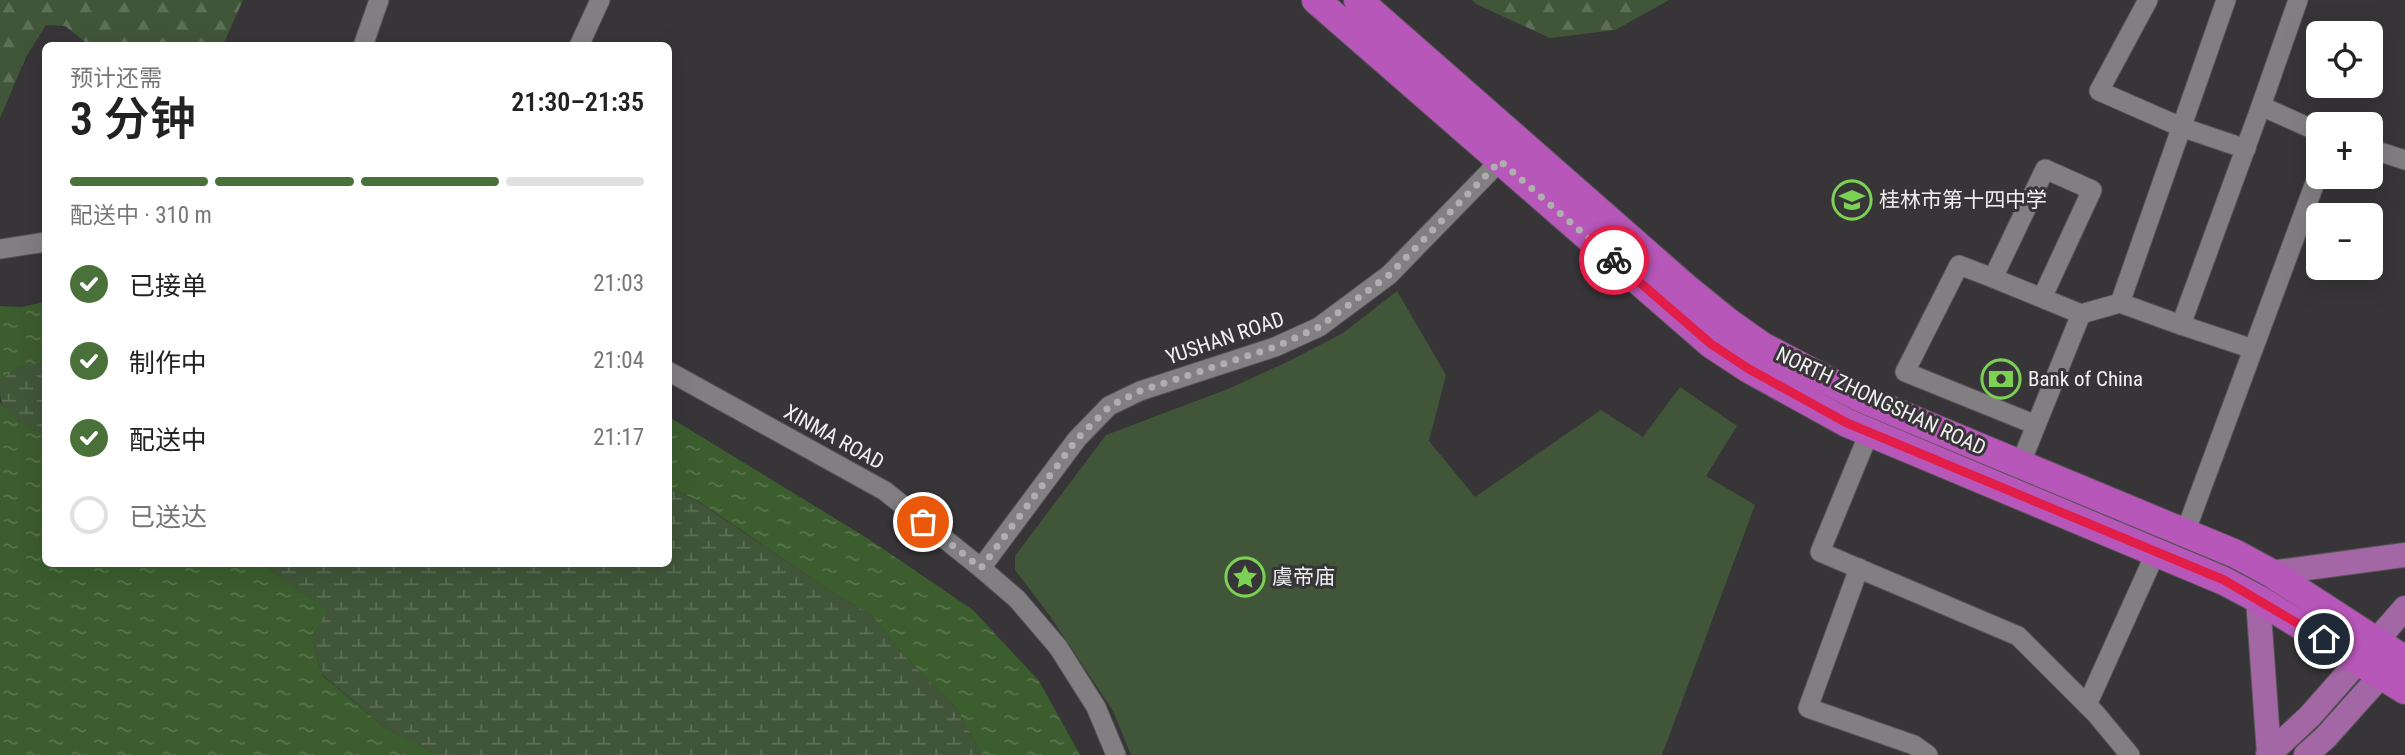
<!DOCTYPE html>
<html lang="zh">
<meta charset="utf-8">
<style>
body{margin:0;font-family:"Roboto Condensed","Noto Sans SC",sans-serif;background:#f2f2f2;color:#222;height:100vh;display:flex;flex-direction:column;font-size:26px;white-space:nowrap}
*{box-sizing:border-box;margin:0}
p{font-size:23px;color:#767676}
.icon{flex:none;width:38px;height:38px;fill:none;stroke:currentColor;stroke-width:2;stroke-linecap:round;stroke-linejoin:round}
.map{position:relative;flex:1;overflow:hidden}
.details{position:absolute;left:42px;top:42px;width:630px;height:525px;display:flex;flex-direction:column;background:#fff;border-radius:10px;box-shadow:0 7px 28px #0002}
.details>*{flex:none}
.fabs{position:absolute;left:2306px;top:21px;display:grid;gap:14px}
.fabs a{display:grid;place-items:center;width:77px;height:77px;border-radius:10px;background:#fff;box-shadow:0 7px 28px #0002;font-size:35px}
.pin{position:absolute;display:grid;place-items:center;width:60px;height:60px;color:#fff;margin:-30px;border:4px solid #fff;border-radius:50%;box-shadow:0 2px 7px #0007}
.courier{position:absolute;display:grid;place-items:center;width:70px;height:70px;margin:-35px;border:5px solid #e11d48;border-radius:50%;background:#fff;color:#222;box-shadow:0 2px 9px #0007}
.summary em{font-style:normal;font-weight:600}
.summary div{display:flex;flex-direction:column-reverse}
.summary{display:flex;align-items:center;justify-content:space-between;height:119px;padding:0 28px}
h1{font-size:46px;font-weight:600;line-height:52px}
.bar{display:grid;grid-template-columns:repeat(4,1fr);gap:10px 7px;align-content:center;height:84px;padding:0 28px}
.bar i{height:9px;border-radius:5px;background:#e0e0e0}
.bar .active{background:#4a7139}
.bar p{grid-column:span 4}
ol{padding:0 28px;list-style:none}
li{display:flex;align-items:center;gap:21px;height:77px}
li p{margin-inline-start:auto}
li .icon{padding:7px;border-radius:50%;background:#4a7139;color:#fff;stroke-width:4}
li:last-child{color:#767676}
li i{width:38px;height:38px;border:4px solid #e0e0e0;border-radius:50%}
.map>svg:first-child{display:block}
.forest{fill:url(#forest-firs)}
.wetland{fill:url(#wetland-marsh)}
.park{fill:#415639}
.water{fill:url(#water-ripples)}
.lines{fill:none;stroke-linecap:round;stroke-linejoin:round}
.minor-casing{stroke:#565356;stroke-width:21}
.major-casing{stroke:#565356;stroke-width:26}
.highway-casing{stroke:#565356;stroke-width:30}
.minor{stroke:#827f82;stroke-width:19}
.major{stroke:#a267a4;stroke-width:24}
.highway{stroke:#b857ba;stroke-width:28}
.done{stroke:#b0afb0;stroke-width:7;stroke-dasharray:0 12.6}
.route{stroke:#e11d48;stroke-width:9}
.labels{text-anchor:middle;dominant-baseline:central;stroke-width:6;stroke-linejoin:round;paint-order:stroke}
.poi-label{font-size:21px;fill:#f1f0f1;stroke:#373537;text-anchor:start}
.street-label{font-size:21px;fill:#f1f0f1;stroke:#373537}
</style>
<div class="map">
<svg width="2405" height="755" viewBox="0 0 2405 755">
<defs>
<pattern id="forest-firs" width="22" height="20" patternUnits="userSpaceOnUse" patternTransform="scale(1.75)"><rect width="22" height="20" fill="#415639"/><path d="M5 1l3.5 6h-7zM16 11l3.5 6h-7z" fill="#5d6f56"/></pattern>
<pattern id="wetland-marsh" width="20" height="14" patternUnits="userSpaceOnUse" patternTransform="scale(1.75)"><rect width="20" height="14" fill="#415639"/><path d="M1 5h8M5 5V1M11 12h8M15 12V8" fill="none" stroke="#5d6f56"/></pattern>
<pattern id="water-ripples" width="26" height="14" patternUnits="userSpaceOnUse" patternTransform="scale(1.75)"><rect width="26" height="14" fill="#3c5d2e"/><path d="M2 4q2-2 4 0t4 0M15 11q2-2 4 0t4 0" fill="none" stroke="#59754d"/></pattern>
</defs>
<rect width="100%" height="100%" fill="#373537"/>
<!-- forest -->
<g class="forest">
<path d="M0 0H243L223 45H89L65 26 46 25 26 57 0 118Z"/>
<path d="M1472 0H1669L1615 30 1550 38 1476 4Z"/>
</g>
<!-- wetland -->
<g class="wetland">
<path d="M45 361V434C31 429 9 418 2 404 0 398 0 389 0 381L15 369Z"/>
<path d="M669 487 697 501 835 594 871 614 899 650 957 709 982 755H439L385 728 323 675 311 639 328 610 262 564H668Z"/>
</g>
<!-- park -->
<path class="park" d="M1397 291 1446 375 1429 441 1475 497 1601 410 1643 437 1680 387 1737 426 1706 476 1755 505 1662 755H1131L1113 711 1050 616 1015 570V556L1106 435 1228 389 1287 362 1343 333Z"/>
<!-- water -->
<g class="water">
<path d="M45 302V361L15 369 0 381V306L21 307Z"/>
<path d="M0 402C10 417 28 428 45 434L46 564H262L328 610 311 639 323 676 385 728 439 755H0Z"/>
<path d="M669 417 867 538 973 610 1039 681 1080 755H982L957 709 899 650 871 614 835 594 698 501 669 487Z"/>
</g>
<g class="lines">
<!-- minor casing -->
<g class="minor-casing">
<g id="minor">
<path d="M2148 0 2099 91 2181 127 2246 149"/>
<path d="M2226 0 2120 303 2181 325 2261 106"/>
<path d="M2298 0 2261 106 2319 132"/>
<path d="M363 46 379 0"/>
<path d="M579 46 600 0"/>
<path d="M2371 149 2405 160"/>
<path d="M0 249 46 242"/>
<path d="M1993 278 1959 265 1905 372 2036 425"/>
<path d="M2042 298 2092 190 2045 169 1993 278 2081 314"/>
<path d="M2181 325 2253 349"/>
<path d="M668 371 885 491 981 568 1017 599 1058 647 1096 707 1116 755"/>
<path d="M1869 433 1820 552 2018 636 2096 714 2130 755"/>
<path d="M2020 465 2081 314 2120 303"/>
<path d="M2185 533 2319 172"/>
<path d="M981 568 1077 439 1109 406 1140 391 1275 347 1319 327 1389 275 1500 161"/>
<path d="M1859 568 1808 708 1914 745 1928 755"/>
<path d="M2087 705 2156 552"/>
</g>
</g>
<!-- major casing -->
<g class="major-casing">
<g id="major">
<path d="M2271 573 2405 555"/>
<path d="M2258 599 2269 754"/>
<path d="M2268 755 2310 716 2405 608"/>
<path d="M2306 755 2326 737 2393 662"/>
</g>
</g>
<!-- highway casing -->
<g class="highway-casing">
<g id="highway">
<path d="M1316 0 1711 344 1749 369 1847 423 2224 581 2258 599 2405 690"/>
<path d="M1358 0 1685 287 1728 322 1762 346 1859 397 2236 554 2271 573 2405 660"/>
</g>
</g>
<!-- minor -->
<use href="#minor" class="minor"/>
<!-- major -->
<use href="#major" class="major"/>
<!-- highway -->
<use href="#highway" class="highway"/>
</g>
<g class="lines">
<!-- done -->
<path class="done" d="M923 522 981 568 1077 439 1110 406 1140 391 1275 347 1319 327 1389 275 1500 161 1614 260"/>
<!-- route -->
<path class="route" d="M1614 260 1711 344 1749 369 1847 423 2224 580 2324 639"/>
</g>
<!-- icons -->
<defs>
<g id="school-ring" transform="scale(2.0125)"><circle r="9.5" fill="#373537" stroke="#7cd155" stroke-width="1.5"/><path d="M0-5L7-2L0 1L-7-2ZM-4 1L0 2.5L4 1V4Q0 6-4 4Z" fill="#7cd155"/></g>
<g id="bank-ring" transform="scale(2.0125)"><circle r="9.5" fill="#373537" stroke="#7cd155" stroke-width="1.5"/><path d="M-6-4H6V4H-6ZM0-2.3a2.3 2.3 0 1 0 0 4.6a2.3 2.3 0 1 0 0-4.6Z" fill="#7cd155"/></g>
<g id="sight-ring" transform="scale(2.0125)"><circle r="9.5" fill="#373537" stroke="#7cd155" stroke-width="1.5"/><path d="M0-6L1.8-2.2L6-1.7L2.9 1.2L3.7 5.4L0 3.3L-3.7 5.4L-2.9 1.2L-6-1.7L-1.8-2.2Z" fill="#7cd155"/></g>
</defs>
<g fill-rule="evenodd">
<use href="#school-ring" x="1852" y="200"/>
<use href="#bank-ring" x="2001" y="379"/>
<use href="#sight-ring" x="1245" y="577"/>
</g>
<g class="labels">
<!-- poi labels -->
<g class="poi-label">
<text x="1879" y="200">桂林市第十四中学</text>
<text x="2028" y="379">Bank of China</text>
<text x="1272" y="577">虞帝庙</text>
</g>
<!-- street labels -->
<g class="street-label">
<text transform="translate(1225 338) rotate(-19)">YUSHAN ROAD</text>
<text transform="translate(1881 401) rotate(25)">NORTH ZHONGSHAN ROAD</text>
<text transform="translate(834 437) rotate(29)">XINMA ROAD</text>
</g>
</g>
</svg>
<div class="fabs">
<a><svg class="icon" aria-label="locate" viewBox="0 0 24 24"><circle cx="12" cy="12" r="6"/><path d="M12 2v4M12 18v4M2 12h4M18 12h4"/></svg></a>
<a>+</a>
<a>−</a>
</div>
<div class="pin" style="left:923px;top:522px;background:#ea580c"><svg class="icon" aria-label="bag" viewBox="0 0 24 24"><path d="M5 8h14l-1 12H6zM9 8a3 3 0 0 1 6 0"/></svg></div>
<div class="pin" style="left:2324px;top:639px;background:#1f2937"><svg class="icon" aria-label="home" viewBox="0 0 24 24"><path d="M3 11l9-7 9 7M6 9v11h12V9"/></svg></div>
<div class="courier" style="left:1614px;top:260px"><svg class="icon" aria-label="bike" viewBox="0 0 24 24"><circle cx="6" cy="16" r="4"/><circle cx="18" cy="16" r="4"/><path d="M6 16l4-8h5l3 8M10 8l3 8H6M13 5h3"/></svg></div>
<section class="details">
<div class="summary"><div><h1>3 分钟</h1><p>预计还需</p></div><em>21:30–21:35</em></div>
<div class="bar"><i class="active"></i><i class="active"></i><i class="active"></i><i></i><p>配送中 · 310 m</p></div>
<ol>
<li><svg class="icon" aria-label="check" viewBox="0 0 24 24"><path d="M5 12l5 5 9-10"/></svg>已接单<p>21:03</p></li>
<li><svg class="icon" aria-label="check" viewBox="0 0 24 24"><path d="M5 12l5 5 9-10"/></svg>制作中<p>21:04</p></li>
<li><svg class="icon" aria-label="check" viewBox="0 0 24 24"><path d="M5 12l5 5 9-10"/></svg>配送中<p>21:17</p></li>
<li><i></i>已送达</li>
</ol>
</section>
</div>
